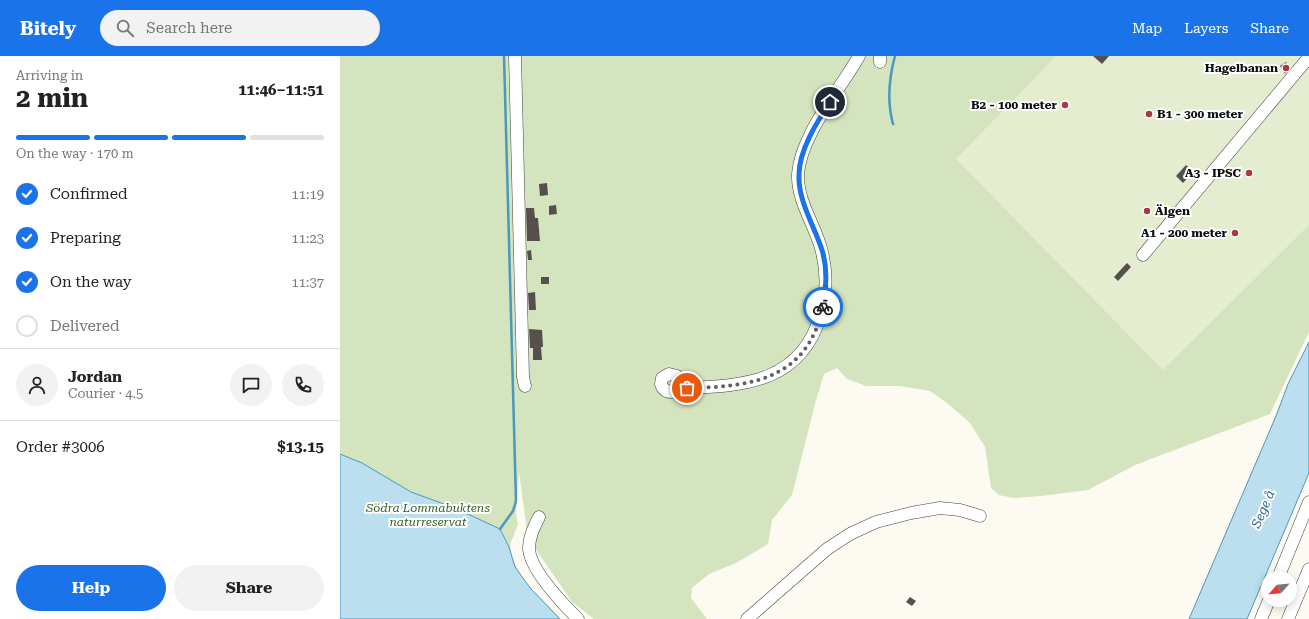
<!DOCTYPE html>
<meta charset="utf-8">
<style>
body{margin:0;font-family:"Roboto Serif",serif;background:#f2f2f2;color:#222;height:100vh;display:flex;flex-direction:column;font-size:15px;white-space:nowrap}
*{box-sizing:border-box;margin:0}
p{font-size:13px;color:#767676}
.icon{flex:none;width:22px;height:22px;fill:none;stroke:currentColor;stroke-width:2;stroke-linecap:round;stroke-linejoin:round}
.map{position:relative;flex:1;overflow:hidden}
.sheet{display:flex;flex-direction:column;background:#fff;width:340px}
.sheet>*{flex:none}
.needle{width:26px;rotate:243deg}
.tools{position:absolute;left:921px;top:515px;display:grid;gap:8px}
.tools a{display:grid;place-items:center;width:36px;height:36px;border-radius:50%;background:#fff;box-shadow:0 2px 10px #0003;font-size:20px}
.pin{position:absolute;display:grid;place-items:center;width:34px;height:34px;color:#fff;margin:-17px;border:2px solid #fff;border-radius:50%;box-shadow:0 1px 4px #0007}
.courier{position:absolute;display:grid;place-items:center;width:40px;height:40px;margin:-20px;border:3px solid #1a73e8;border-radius:50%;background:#fff;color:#222;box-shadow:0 1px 5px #0007}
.headline em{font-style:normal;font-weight:700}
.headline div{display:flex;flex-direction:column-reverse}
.headline{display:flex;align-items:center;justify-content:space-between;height:68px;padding:0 16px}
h1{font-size:26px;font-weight:700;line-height:30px}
.bar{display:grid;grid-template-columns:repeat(4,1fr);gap:6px 4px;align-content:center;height:48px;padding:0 16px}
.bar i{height:5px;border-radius:3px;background:#e0e0e0}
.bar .active{background:#1a73e8}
.bar p{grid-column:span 4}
.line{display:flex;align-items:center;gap:10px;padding:0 16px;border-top:1px solid #e0e0e0}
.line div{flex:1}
.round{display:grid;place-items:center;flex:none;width:42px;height:42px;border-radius:21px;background:#f2f2f2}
ol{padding:0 16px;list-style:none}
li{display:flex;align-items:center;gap:12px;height:44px}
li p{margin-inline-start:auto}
li .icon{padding:4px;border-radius:50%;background:#1a73e8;color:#fff;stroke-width:4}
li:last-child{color:#767676}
li i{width:22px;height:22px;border:2px solid #e0e0e0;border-radius:50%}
.button{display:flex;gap:8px;margin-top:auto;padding:8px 16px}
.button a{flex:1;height:46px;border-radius:24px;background:#1a73e8;color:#fff;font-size:16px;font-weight:700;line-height:46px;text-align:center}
.button a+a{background:#f2f2f2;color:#222}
header{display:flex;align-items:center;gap:24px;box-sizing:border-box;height:56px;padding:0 20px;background:#1a73e8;color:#fff}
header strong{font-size:19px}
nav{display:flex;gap:22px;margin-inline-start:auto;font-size:14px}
.search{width:280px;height:36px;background:#f2f2f2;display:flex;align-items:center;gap:10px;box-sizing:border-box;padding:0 14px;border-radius:22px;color:#767676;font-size:15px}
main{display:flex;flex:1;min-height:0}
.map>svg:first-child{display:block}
.green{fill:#d4e4be}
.pitch{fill:#e4edcf}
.water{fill:#bbdfef;stroke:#4b98bd}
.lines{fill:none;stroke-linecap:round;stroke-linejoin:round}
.stream{stroke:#4b98bd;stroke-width:2.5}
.building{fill:#564f4c}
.minor-casing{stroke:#414141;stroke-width:13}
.minor{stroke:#fff;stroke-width:12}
.done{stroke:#62615d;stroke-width:4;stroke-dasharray:0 7.2}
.route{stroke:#1a73e8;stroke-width:5}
.poi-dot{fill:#ae3644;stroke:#fff;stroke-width:1.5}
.labels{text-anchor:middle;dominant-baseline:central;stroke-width:4;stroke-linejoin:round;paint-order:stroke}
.poi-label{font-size:12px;font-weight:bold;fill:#0e0e0e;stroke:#fff;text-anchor:end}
.park-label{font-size:12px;font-style:italic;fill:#365e26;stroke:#fff}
.water-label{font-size:13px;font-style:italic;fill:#266a91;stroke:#fff}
</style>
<header>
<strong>Bitely</strong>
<div class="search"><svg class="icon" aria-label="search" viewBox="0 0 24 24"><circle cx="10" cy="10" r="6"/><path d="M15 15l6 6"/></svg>Search here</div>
<nav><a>Map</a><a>Layers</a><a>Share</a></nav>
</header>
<main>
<section class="sheet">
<div class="headline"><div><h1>2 min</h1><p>Arriving in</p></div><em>11:46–11:51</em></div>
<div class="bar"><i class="active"></i><i class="active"></i><i class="active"></i><i></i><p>On the way · 170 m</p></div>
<ol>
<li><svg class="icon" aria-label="check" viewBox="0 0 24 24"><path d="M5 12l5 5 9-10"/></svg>Confirmed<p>11:19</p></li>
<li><svg class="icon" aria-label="check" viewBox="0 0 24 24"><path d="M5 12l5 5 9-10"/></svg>Preparing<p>11:23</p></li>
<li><svg class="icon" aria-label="check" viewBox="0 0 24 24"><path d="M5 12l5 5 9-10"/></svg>On the way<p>11:37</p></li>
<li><i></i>Delivered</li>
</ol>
<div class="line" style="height:72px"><a class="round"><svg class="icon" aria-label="person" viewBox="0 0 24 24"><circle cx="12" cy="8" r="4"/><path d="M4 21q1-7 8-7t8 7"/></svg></a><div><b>Jordan</b><p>Courier · 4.5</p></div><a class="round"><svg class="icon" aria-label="chat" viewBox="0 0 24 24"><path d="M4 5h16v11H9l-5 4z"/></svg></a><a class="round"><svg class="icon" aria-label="phone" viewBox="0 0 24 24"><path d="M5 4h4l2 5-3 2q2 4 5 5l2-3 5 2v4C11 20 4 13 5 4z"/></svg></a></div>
<div class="line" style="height:52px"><div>Order #3006</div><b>$13.15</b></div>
<div class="button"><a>Help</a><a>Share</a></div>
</section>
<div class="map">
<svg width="969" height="563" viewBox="0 0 969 563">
<rect width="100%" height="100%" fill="#fdfaf1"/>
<!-- green -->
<path class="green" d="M0 0H969V276L930 358 795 409 748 434 701 440 673 442 659 439 651 432 645 391 630 367 607 347 590 335 560 330H526L507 323 497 312 484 318 476 344 452 439 432 464 428 488 396 507 369 518 352 532 351 542 367 563H254L232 546 188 482 179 416 176 458 178 468 170 489 172 501 182 523 221 563H0Z"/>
<!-- pitch -->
<path class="pitch" d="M716 0H969V169L823 314 616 103Z"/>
<!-- water -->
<g class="water">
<path d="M969 286V417L907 563H849L936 360 948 328Z"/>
<path d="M0 398 22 407 71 436 115 452 160 473 169 491 175 511 191 533 220 563H0Z"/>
</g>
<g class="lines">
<!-- stream -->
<g class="stream">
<path d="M553 68C547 46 549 22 555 0"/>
<path d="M160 473 173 455 176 445 164 0"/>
</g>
</g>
<!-- building -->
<g class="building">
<path d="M753 0H769L762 8Z"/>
<path d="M946 6 950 12 945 18 940 10Z"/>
<path d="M846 109 853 116 843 127 836 120Z"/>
<path d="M207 127 208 139 200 140 199 128Z"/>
<path d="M216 149 217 158 209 159V150Z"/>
<path d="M186 152H194L195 162H198L200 185H187Z"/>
<path d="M191 194 192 204H188L187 195Z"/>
<path d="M787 207 791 211 778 225 774 221Z"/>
<rect x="201" y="221" width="8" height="7"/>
<path d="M195 236 196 254H189L188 237Z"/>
<path d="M189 273 202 274 203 291H201L202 304H193V292H190Z"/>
<path d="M570 541 576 545 572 550 566 546Z"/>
</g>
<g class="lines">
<!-- minor casing -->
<g class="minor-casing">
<g id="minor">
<path d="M175 0 183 321 185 330"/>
<path d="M540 6V0"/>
<path d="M803 199 969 1"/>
<path d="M347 332C339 335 325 341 321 328L322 322 329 318 337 320 347 332C407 330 462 325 481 258 487 237 487 217 482 196 476 170 457 146 458 118 461 78 500 34 519 0"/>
<path d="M199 461C194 471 189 481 189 493 190 514 223 548 238 563"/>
<path d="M938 522 969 446"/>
<path d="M407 563 487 493 510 478 536 466 571 457 600 452 620 454 640 460"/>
<path d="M921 563 929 544"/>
<path d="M948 563 969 513"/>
</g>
</g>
<!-- minor -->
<use href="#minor" class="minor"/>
</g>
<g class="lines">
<!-- done -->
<path class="done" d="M347 332C411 331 467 324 483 251"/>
<!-- route -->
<path class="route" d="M483 251C486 232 488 213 482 194 474 169 458 145 459 119 459 94 477 66 490 46"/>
</g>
<!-- markers -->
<g class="poi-dot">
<circle cx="946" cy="12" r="4"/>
<circle cx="725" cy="49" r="4"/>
<circle cx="809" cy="58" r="4"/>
<circle cx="909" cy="117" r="4"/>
<circle cx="807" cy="155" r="4"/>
<circle cx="895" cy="177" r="4"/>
</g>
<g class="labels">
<!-- poi labels -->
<g class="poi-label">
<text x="938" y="12">Hagelbanan</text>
<text x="717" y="49">B2 - 100 meter</text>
<text x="817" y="58" text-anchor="start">B1 - 300 meter</text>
<text x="901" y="117">A3 - IPSC</text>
<text x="815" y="155" text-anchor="start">Älgen</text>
<text x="887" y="177">A1 - 200 meter</text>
</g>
<!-- park labels -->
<g class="park-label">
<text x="88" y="452">Södra Lommabuktens<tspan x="88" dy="14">naturreservat</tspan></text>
</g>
<!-- water labels -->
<g class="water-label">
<text transform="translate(923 453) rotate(-67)">Sege å</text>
</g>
</g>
</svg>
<div class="tools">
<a><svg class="needle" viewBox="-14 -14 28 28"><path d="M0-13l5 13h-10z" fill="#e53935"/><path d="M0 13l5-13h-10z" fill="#767676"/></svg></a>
</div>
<div class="pin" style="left:347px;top:332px;background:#ea580c"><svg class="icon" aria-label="bag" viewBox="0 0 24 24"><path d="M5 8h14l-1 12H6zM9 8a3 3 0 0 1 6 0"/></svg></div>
<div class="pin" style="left:490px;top:46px;background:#1f2937"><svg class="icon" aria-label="home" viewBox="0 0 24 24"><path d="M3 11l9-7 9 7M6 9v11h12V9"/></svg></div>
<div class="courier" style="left:483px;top:251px"><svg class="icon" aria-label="bike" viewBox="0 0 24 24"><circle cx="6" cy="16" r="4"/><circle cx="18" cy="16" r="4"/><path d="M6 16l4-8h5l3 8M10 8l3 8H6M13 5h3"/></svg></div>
</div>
</main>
